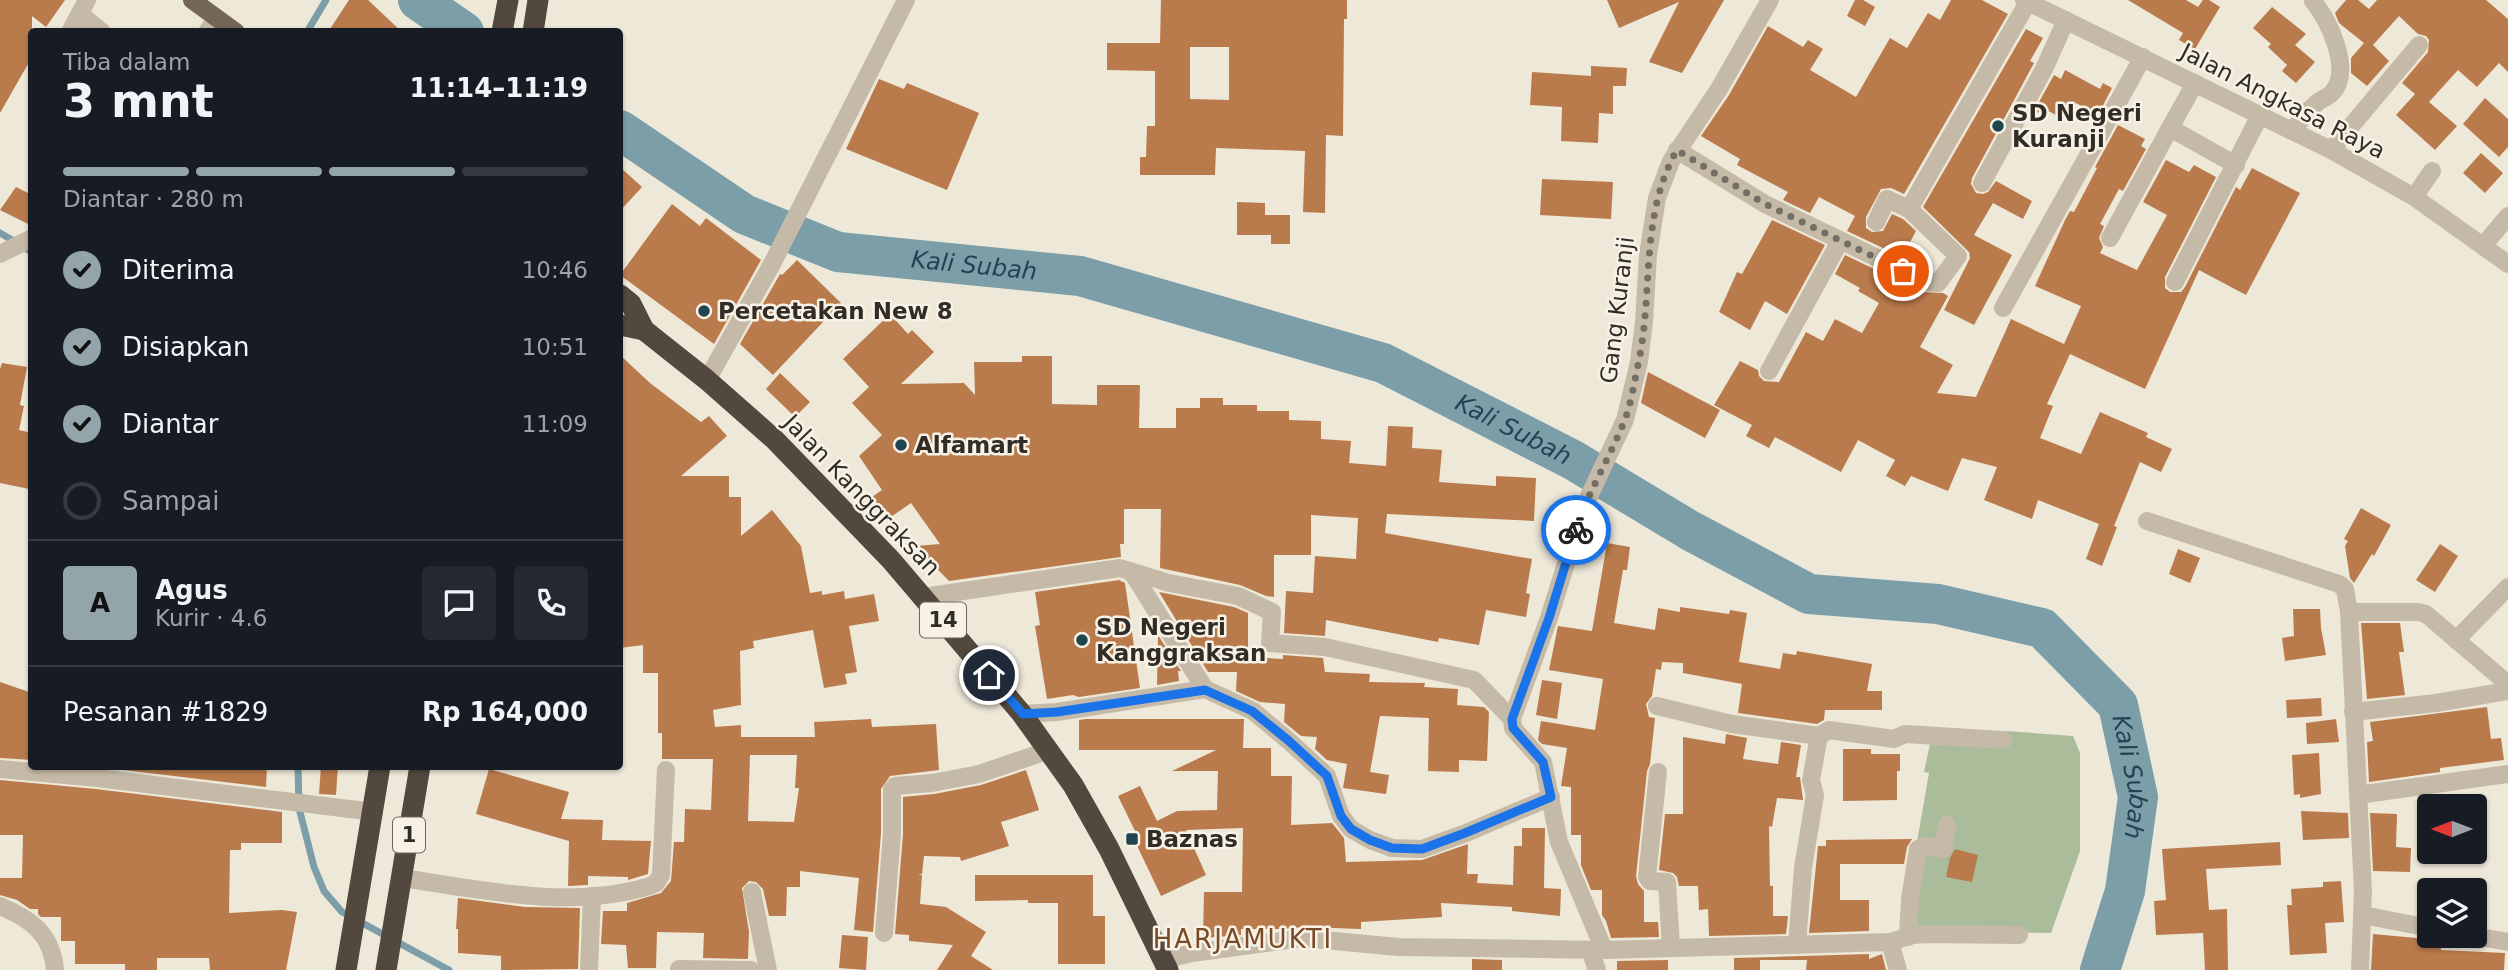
<!DOCTYPE html>
<html lang="id">
<meta charset="utf-8">
<style>
body{margin:0;font-family:"DejaVu Sans",sans-serif;background:#242831;color:#f1f3f6;height:100vh;display:flex;flex-direction:column;font-size:26px;white-space:nowrap}
*{box-sizing:border-box;margin:0}
p{font-size:23px;color:#9ea1a6}
.icon{flex:none;width:38px;height:38px;fill:none;stroke:currentColor;stroke-width:2;stroke-linecap:round;stroke-linejoin:round}
.map{position:relative;flex:1;overflow:hidden}
.side{position:absolute;left:28px;top:28px;width:595px;height:742px;display:flex;flex-direction:column;background:#171b24;border-radius:7px;box-shadow:0 2px 5px #0004}
.side>*{flex:none}
.needle{width:46px;rotate:270deg}
.fabs{position:absolute;left:2417px;top:794px;display:grid;gap:14px}
.fabs a{display:grid;place-items:center;width:70px;height:70px;border-radius:7px;background:#171b24;box-shadow:0 2px 5px #0004;font-size:35px}
.pin{position:absolute;display:grid;place-items:center;width:60px;height:60px;color:#fff;margin:-30px;border:4px solid #fff;border-radius:50%;box-shadow:0 2px 7px #0007}
.courier{position:absolute;display:grid;place-items:center;width:70px;height:70px;margin:-35px;border:5px solid #1a73e8;border-radius:50%;background:#fff;color:#222;box-shadow:0 2px 9px #0007}
.headline em{font-style:normal;font-weight:800}
.headline div{display:flex;flex-direction:column-reverse}
.headline{display:flex;align-items:center;justify-content:space-between;height:119px;padding:0 35px}
h1{font-size:46px;font-weight:800;line-height:52px}
.bar{display:grid;grid-template-columns:repeat(4,1fr);gap:10px 7px;align-content:center;height:84px;padding:0 35px}
.bar i{height:9px;border-radius:5px;background:#363941}
.bar .current{background:#93a4ab}
.bar p{grid-column:span 4}
.line{display:flex;align-items:center;gap:18px;padding:0 35px;border-top:2px solid #363941}
.line div{flex:1}
.round{display:grid;place-items:center;flex:none;width:74px;height:74px;border-radius:7px;background:#242831}
ol{padding:0 35px;list-style:none}
li{display:flex;align-items:center;gap:21px;height:77px}
li p{margin-inline-start:auto}
li .icon{padding:7px;border-radius:50%;background:#93a4ab;color:#111;stroke-width:4}
li:last-child{color:#9ea1a6}
li i{width:38px;height:38px;border:4px solid #363941;border-radius:50%}
.map>svg:first-child{display:block}
.green{fill:#abbc9b}
.lines{fill:none;stroke-linecap:round;stroke-linejoin:round}
.stream{stroke:#7b9ea9;stroke-width:7}
.river{stroke:#7b9ea9;stroke-width:40}
.building{fill:#ba7b4c;fill-rule:evenodd}
.minor{stroke:#c5baa7;stroke-width:18}
.major{stroke:#736659;stroke-width:18}
.highway{stroke:#52483e;stroke-width:21}
.done{stroke:#746e65;stroke-width:7;stroke-dasharray:0 12.6}
.route{stroke:#1a73e8;stroke-width:9}
.poi-dot{fill:#204450;stroke:#f7f2e5;stroke-width:2.5}
.labels{text-anchor:middle;dominant-baseline:central;stroke-width:5;stroke-linejoin:round;paint-order:stroke}
.shield{fill:#f7f2e5;stroke:#6d6760;stroke-width:2}
.shield-label{font-size:21px;font-weight:bold;fill:#322c27}
.street-label{font-size:23px;fill:#322c27;stroke:#f7f2e5}
.poi-label{font-size:23px;font-weight:bold;fill:#322c27;stroke:#f7f2e5;text-anchor:start}
.water-label{font-size:24px;font-style:italic;fill:#204450;stroke:#f7f2e5}
.quarter-label{font-size:26px;letter-spacing:2px;fill:#794a27;stroke:#f7f2e5}
</style>
<div class="map">
<svg width="2508" height="970" viewBox="0 0 2508 970">
<rect width="100%" height="100%" fill="#eee8d9"/>
<!-- green -->
<path class="green" d="M2006 731 2073 736 2080 753V851L2051 933 1920 932 1904 935 1907 899 1929 773 1924 772 1931 739 2003 742Z"/>
<g class="lines">
<!-- stream -->
<g class="stream">
<path d="M307 32 326 0"/>
<path d="M0 233 32 252"/>
<path d="M298 766 299 808 314 867 324 891 342 912 449 970"/>
</g>
<!-- river -->
<g class="river">
<path d="M418 0 464 32"/>
<path id="s1" d="M620 130 744 214 838 252 1080 276 1383 363 1573 460 1689 530 1809 594 1938 604 2042 628 2118 705 2138 797 2125 891 2100 970"/>
</g>
</g>
<!-- building -->
<g class="building">
<path d="M0 0H65L46 27 32 16V57L0 113Z"/>
<path d="M349 0H368L402 32H328Z"/>
<path d="M1161 0H1347V19H1344L1343 136 1326 135 1325 213 1303 212 1305 151 1216 148 1215 175H1140V157H1146L1147 126H1155V71L1107 70V43H1160ZM1190 47H1229V100L1190 99Z"/>
<path d="M1607 0H1724L1682 73 1649 62 1679 2 1619 28Z"/>
<path d="M1855 0H1863L1875 7 1865 26 1847 16Z"/>
<path d="M1951 0H1982L2008 14 1904 194 1891 188 1881 189 1866 217V228L1872 232 1883 231 1892 214 1903 219 1916 231 1902 257 1847 231 1855 216 1819 197 1810 213 1783 200 1788 192 1737 165 1740 159 1701 136 1729 95 1768 26 1803 47 1808 40 1823 49 1810 70 1856 97 1890 38 1907 48 1928 13 1940 20Z"/>
<path d="M2128 0H2186L2198 7 2203 0H2209L2220 7 2195 49 2179 40 2183 33Z"/>
<path d="M2346 0H2358L2369 9 2377 0H2486L2508 19V72L2499 63 2477 87 2458 70 2429 102 2457 126 2435 150 2396 115 2415 94 2402 83 2428 52 2429 40 2426 36 2418 34 2399 16 2373 45 2389 61 2367 86 2351 73V58L2364 43 2339 23 2335 13Z"/>
<path d="M2272 7 2306 34 2295 45 2315 62 2296 83 2282 71 2287 65 2268 47 2271 44 2253 28Z"/>
<path d="M2026 29 2043 38 2030 61 2034 63 1972 178 1971 184 1976 193 1983 194 1988 192 1996 181 2032 201 2023 219 1993 203 1974 235 2012 255 1974 325 1944 310 1970 258 1969 252 1923 207Z"/>
<path d="M1591 66 1627 68 1626 86H1613V114L1599 113 1598 143 1561 141 1562 107 1530 105 1532 72 1591 76Z"/>
<path d="M2065 70 2100 89 2103 83 2112 88 2098 115 2076 103 2067 121 2041 107 2038 113 2034 111 2054 75 2061 79Z"/>
<path d="M879 79 904 89 907 83 979 113 947 190 846 149Z"/>
<path d="M2485 98 2508 119V147L2499 157 2463 124Z"/>
<path d="M2118 125 2145 139 2141 146 2146 149 2123 191 2119 189 2100 224 2104 226 2099 238 2103 247 2100 253 2137 270 2167 215 2143 202 2166 160 2189 172 2194 165 2216 177 2165 277V288L2170 292H2181L2185 287 2236 187 2240 190 2252 168 2300 193 2246 295 2199 270 2145 389 2070 354 2047 404 2053 406 2040 438 2081 454 2100 412 2148 433 2146 437 2172 449 2161 472 2140 462 2114 526 2117 527 2102 566 2086 559 2099 524 2038 500 2032 519 1984 500 1997 467 1962 458 1948 491 1911 476 1905 486 1886 476 1895 460 1858 440 1841 472 1775 437 1769 448 1746 436 1752 425 1714 405 1740 361 1758 370 1759 376 1764 381 1779 382 1806 332 1823 341 1835 319 1862 333 1879 303 1858 291 1860 288 1835 274 1845 255 1922 292 1943 293 1948 296 1920 347 1953 365 1937 393 1976 397 2011 319 2064 344 2081 306 2035 286 2065 220 2070 211 2074 212 2097 168 2095 167Z"/>
<path d="M2481 153 2503 173 2485 193 2463 173Z"/>
<path d="M620 167 642 187 620 211Z"/>
<path d="M1542 179 1613 182 1611 219 1540 215Z"/>
<path d="M16 187 32 195V226L0 210Z"/>
<path d="M1237 202 1265 203V215H1290V244H1271V235H1237Z"/>
<path d="M672 204 700 226 706 218 761 260 714 344 620 275Z"/>
<path d="M1772 220 1825 245 1787 314 1765 301 1750 330 1719 312 1737 272 1742 274Z"/>
<path d="M797 260 841 303 773 375 740 344 780 274 782 275Z"/>
<path d="M890 314 908 334 912 330 934 352 901 384 964 383 975 395 974 362H1022V356H1052V404L1097 405V385H1140L1139 428H1176V408H1200V398H1223V405H1257V411H1289V420L1321 421V439L1351 441 1349 463 1386 466 1388 426 1413 427 1412 448 1442 450 1439 482 1496 486V476L1536 478 1534 521 1387 514 1385 533 1532 559 1526 593 1530 594 1526 617 1486 610 1479 645 1439 638 1438 642 1326 620 1325 636 1284 633 1286 591 1313 593 1315 556 1356 559 1358 518 1311 515V555H1274V597L1266 596 1240 585 1160 568 1161 509H1124V544H1120L1121 557 949 581 915 546 940 544 911 503 885 521 869 499 882 490 859 456 882 435 852 403 869 387 843 359Z"/>
<path d="M620 355 650 383 701 422 709 416 727 436 681 476H729V497H741V536L772 510 801 546 810 593 822 591V595L844 591 845 599 874 594 879 621 849 626 857 672 845 674 847 684 824 688 813 630 753 641 754 648 740 651 741 705 713 710 715 727 741 725V737H815L814 722 871 719 872 727 936 724 939 770 890 776 881 789V833L873 932 854 930 859 878 800 871V887H787L786 916H769L763 889 756 882 749 881 742 888 749 932 748 959 703 958 704 933 657 932 656 968H628L626 945 601 944 603 911H627V903L661 893 671 881 674 842H684L685 809 711 810 713 759H662V733H658V673H643V645L620 648ZM750 755H797L795 788H799L794 822 748 821Z"/>
<path d="M2 363 27 367 20 405 24 406 19 430 32 433V478L29 489 0 483V369Z"/>
<path d="M1648 372 1720 410 1705 438 1641 403Z"/>
<path d="M780 373 810 402 795 417 766 389Z"/>
<path d="M2361 508 2391 525 2374 556 2372 554 2354 583 2350 578 2345 546 2348 541 2344 539Z"/>
<path d="M1607 543 1630 547 1627 570H1623L1614 623 1655 630 1658 608 1680 612V607L1729 614 1730 610 1747 613 1739 662 1780 669 1783 653 1796 655 1797 651 1872 664 1867 691H1882V710H1825L1824 720 1817 724 1738 713 1742 684 1683 673V663L1662 662 1661 670 1656 669 1652 696 1646 704 1649 717 1655 718 1650 764 1647 771 1636 876 1638 884 1644 891V922H1658L1659 937 1611 938 1606 921 1602 915V890H1591L1581 865V835H1571V787L1561 786 1567 748 1542 744 1538 740 1541 721 1595 730 1603 679 1549 670 1558 626 1592 631Z"/>
<path d="M2440 544 2458 556 2435 592 2416 580Z"/>
<path d="M2178 549 2200 558 2190 583 2169 574Z"/>
<path d="M1119 580 1125 583 1140 688 1079 697 1073 695 1047 699 1035 626 1040 625 1035 592Z"/>
<path d="M1159 592 1234 607 1248 613V657L1283 659V655L1323 658 1325 672 1370 674 1369 682 1425 683 1424 687 1458 689 1457 705 1484 707 1489 712 1487 761 1459 760V772L1428 771 1429 718 1380 716 1370 772 1389 775 1386 794 1343 788 1347 764 1327 760 1315 749 1317 737 1301 736 1284 722 1285 704 1260 702 1236 691 1237 672H1208Z"/>
<path d="M2293 609H2320L2321 628 2326 655 2285 661 2282 638 2294 636Z"/>
<path d="M2361 623H2400L2404 652H2399L2405 695 2367 699Z"/>
<path d="M1158 635 1181 671H1178L1179 681 1157 685Z"/>
<path d="M1542 680 1562 683 1557 719 1536 715Z"/>
<path d="M0 682 32 693V760L0 758Z"/>
<path d="M2321 698 2322 716 2287 718 2286 700Z"/>
<path d="M2487 707 2491 739 2501 738 2504 760 2440 768V772L2369 782 2367 742 2373 741 2370 722Z"/>
<path d="M1086 719H1244L1243 748H1271V776H1292L1291 825 1332 823 1344 838 1346 862 1422 860 1468 844 1467 874H1478L1477 883 1513 885 1514 846H1522V828H1545L1544 888 1561 889 1560 916 1512 911V907L1441 903 1442 917 1361 922V929L1304 927 1282 929H1241V935L1203 938 1204 892H1242L1243 828 1186 830 1206 875 1161 896 1131 833 1135 831 1118 796 1140 786 1157 821 1177 811 1217 810 1218 771H1172L1216 750H1079V720Z"/>
<path d="M2336 719 2339 742 2307 744 2306 723Z"/>
<path d="M1726 734 1747 738 1743 759 1778 764 1781 742 1801 745 1796 777H1800L1803 800 1777 798 1772 827 1769 826 1770 886H1773V916H1788L1786 934 1709 936 1708 909 1699 910 1698 886H1679L1677 877 1673 873 1659 870 1665 814H1683V737L1725 744Z"/>
<path d="M1843 749H1871V754H1900V771H1897V800L1843 801Z"/>
<path d="M2319 753 2321 794 2300 798V794L2294 795 2292 755Z"/>
<path d="M96 766H267L266 787 98 767Z"/>
<path d="M321 766H338L336 795 319 794Z"/>
<path d="M489 769 569 792 561 819 603 820 602 840 651 841 648 874 628 880V877L588 876V885L568 886 569 841 476 814Z"/>
<path d="M1026 770 1039 810 1001 822 1009 846 961 861 960 857 924 856 922 874 918 875H922L920 904 946 907 986 932 971 956 993 970H937L953 945 909 941V935L895 934 903 834V797L934 794 981 785Z"/>
<path d="M0 780 96 789 282 812V843H241V850H230L229 913 282 910 297 912 286 970H210L209 958H157V970H125V964H75V941H61V917H41L38 914V909H30L17 900 0 895V878H22L23 835H0Z"/>
<path d="M2301 811 2348 813 2349 838 2303 840Z"/>
<path d="M2370 813 2397 814 2396 847 2411 848 2410 872 2373 871Z"/>
<path d="M1912 839 1907 847 1904 864H1840V900H1869V931L1809 933 1818 846H1826V840Z"/>
<path d="M2280 842 2281 865 2206 869 2209 910 2227 909 2228 970H2205L2203 933 2156 935 2154 901 2166 900 2162 849Z"/>
<path d="M1955 849 1978 855 1972 882 1946 877 1950 858Z"/>
<path d="M975 875H1093V916H1105V964H1058V903H1028V900L975 901Z"/>
<path d="M2341 881 2344 922 2325 923 2327 953 2290 955 2287 905H2292L2291 889 2323 887V882Z"/>
<path d="M458 898 525 907 580 908 578 969 501 970V956L458 953V929H456Z"/>
<path d="M2373 934 2427 939 2441 938V950L2505 953 2504 970H2371Z"/>
<path d="M842 935 868 937 866 970 839 968Z"/>
<path d="M1869 954V959L1882 954 1886 970H1806L1807 960H1760V970H1734V958Z"/>
<path d="M1472 959 1502 960V970H1472Z"/>
<path d="M1668 960V970H1617V961Z"/>
</g>
<g class="lines">
<!-- minor -->
<g class="minor">
<path d="M2024 0 2331 150 2414 197 2508 264"/>
<path d="M80 14 102 32"/>
<path d="M70 32 87 0"/>
<path d="M207 32 217 18"/>
<path d="M2170 128 2195 83"/>
<path d="M2292 131C2300 121 2308 110 2318 102 2322 99 2328 97 2332 93 2353 70 2329 21 2313 1"/>
<path d="M1677 150 1765 204 1927 282 1938 283 1958 256 1909 209 1887 199 1876 222"/>
<path d="M2331 150 2419 45"/>
<path d="M1982 183 2044 69 2066 20"/>
<path d="M2414 197 2432 171"/>
<path d="M1909 209 2028 2"/>
<path d="M2110 238 2170 128 2236 165"/>
<path d="M2483 246 2508 216"/>
<path d="M0 254 32 238"/>
<path d="M2175 282 2260 115"/>
<path d="M2003 308 2143 57"/>
<path d="M1769 371 1840 241"/>
<path d="M707 380 772 264 906 0"/>
<path d="M2147 521 2339 584 2345 589 2349 612 2363 891 2360 970"/>
<path d="M1130 571 1169 583 1238 596 1272 612 1270 643 1325 647 1474 680 1512 719"/>
<path d="M923 597 1120 568 1130 571 1135 577 1205 689"/>
<path d="M2349 612H2418L2426 614 2508 684"/>
<path d="M2456 640 2508 587"/>
<path d="M1657 706 1732 724 1819 736 1811 780 1815 795 1803 868 1797 945"/>
<path d="M2353 712 2436 703 2508 691"/>
<path d="M1022 714 1057 712 1205 689 1253 711 1289 741 1327 776 1341 816 1351 829 1370 840 1392 848 1422 849 1466 833 1551 797"/>
<path d="M1819 736 1829 730 1894 739 1905 734 2003 740"/>
<path d="M0 769 97 778 374 812"/>
<path d="M1658 772 1647 877 1650 881 1667 882 1671 947"/>
<path d="M2358 795 2508 774"/>
<path d="M402 878C482 890 570 910 650 886L656 883 661 875 666 770"/>
<path d="M752 892 768 970"/>
<path d="M0 906C31 919 52 934 55 970"/>
<path d="M2363 915 2429 928"/>
<path d="M884 933 892 833V790L895 786 932 783 979 774 1050 750"/>
<path d="M2474 936 2508 942"/>
<path d="M1908 937 1910 899 1918 849 1925 846 1943 849 1947 825"/>
<path d="M1890 942 1898 970"/>
<path d="M1590 950 1597 970"/>
<path d="M1604 950 1559 842 1543 762 1513 728 1512 719 1549 618 1583 509 1625 420 1639 362 1644 322 1648 255 1657 198 1671 161 1719 89 1770 0"/>
<path d="M1163 960 1192 953 1303 938 1398 947 1604 950 1890 942 1913 935 1926 934 2019 935"/>
<path d="M679 969 751 970"/>
<path d="M589 970 592 896"/>
</g>
<!-- major -->
<path class="major" d="M192 0 236 32"/>
<!-- highway -->
<g class="highway">
<path d="M502 32 508 0"/>
<path d="M533 32 538 0"/>
<path d="M620 295 631 304 644 330 707 380 775 440 891 560 1022 714 1073 785 1109 849 1168 970"/>
<path d="M620 325 644 330"/>
<path d="M346 970 380 766"/>
<path d="M386 970 420 766"/>
</g>
</g>
<g class="lines">
<!-- done -->
<path class="done" d="M1576 530C1588 492 1609 459 1624 422 1631 405 1634 383 1638 365 1654 293 1639 216 1677 150L1765 204 1903 271"/>
<!-- route -->
<path class="route" d="M989 675 1023 714 1057 712 1205 690 1252 711 1289 741 1327 776 1341 816 1351 829 1370 840 1392 848 1422 849 1465 833 1551 797 1543 762 1513 728 1512 719 1549 618 1576 530"/>
</g>
<!-- markers -->
<g class="poi-dot">
<circle cx="1998" cy="126" r="7"/>
<circle cx="704" cy="311" r="7"/>
<circle cx="901" cy="445" r="7"/>
<circle cx="1082" cy="640" r="7"/>
<rect x="1125" y="832" width="14" height="14" rx="3.5"/>
</g>
<g class="labels">
<!-- shield labels -->
<g class="shield">
<rect x="920" y="602.5" width="46" height="35" rx="5"/>
<rect x="393" y="817.5" width="32" height="35" rx="5"/>
</g>
<g class="shield-label">
<text x="943" y="620">14</text>
<text x="409" y="835">1</text>
</g>
<!-- street labels -->
<g class="street-label">
<text transform="translate(2283 101) rotate(27)">Jalan Angkasa Raya</text>
<text transform="translate(1617 310) rotate(-83)">Gang Kuranji</text>
<text transform="translate(862 495) rotate(46)">Jalan Kanggraksan</text>
</g>
<!-- poi labels -->
<g class="poi-label">
<text x="2012" y="113">SD Negeri<tspan x="2012" dy="26">Kuranji</tspan></text>
<text x="718" y="311">Percetakan New 8</text>
<text x="915" y="445">Alfamart</text>
<text x="1096" y="627">SD Negeri<tspan x="1096" dy="26">Kanggraksan</tspan></text>
<text x="1146" y="839">Baznas</text>
</g>
<!-- water labels -->
<g class="water-label">
<text stroke="none"><textPath href="#s1" startOffset="388">Kali Subah</textPath></text>
<text stroke="none"><textPath href="#s1" startOffset="956">Kali Subah</textPath></text>
<text stroke="none"><textPath href="#s1" startOffset="1712">Kali Subah</textPath></text>
</g>
<!-- quarter labels -->
<g class="quarter-label">
<text x="1243" y="939">HARJAMUKTI</text>
</g>
</g>
</svg>
<div class="fabs">
<a><svg class="needle" viewBox="-14 -14 28 28"><path d="M0-13l5 13h-10z" fill="#e53935"/><path d="M0 13l5-13h-10z" fill="#9ea1a6"/></svg></a>
<a><svg class="icon" aria-label="layers" viewBox="0 0 24 24"><path d="M12 4l9 5-9 5-9-5zM3 14l9 5 9-5"/></svg></a>
</div>
<div class="pin" style="left:1903px;top:271px;background:#ea580c"><svg class="icon" aria-label="bag" viewBox="0 0 24 24"><path d="M5 8h14l-1 12H6zM9 8a3 3 0 0 1 6 0"/></svg></div>
<div class="pin" style="left:989px;top:675px;background:#1f2937"><svg class="icon" aria-label="home" viewBox="0 0 24 24"><path d="M3 11l9-7 9 7M6 9v11h12V9"/></svg></div>
<div class="courier" style="left:1576px;top:530px"><svg class="icon" aria-label="bike" viewBox="0 0 24 24"><circle cx="6" cy="16" r="4"/><circle cx="18" cy="16" r="4"/><path d="M6 16l4-8h5l3 8M10 8l3 8H6M13 5h3"/></svg></div>
<section class="side">
<div class="headline"><div><h1>3 mnt</h1><p>Tiba dalam</p></div><em>11:14–11:19</em></div>
<div class="bar"><i class="current"></i><i class="current"></i><i class="current"></i><i></i><p>Diantar · 280 m</p></div>
<ol>
<li><svg class="icon" aria-label="check" viewBox="0 0 24 24"><path d="M5 12l5 5 9-10"/></svg>Diterima<p>10:46</p></li>
<li><svg class="icon" aria-label="check" viewBox="0 0 24 24"><path d="M5 12l5 5 9-10"/></svg>Disiapkan<p>10:51</p></li>
<li><svg class="icon" aria-label="check" viewBox="0 0 24 24"><path d="M5 12l5 5 9-10"/></svg>Diantar<p>11:09</p></li>
<li><i></i>Sampai</li>
</ol>
<div class="line" style="height:126px"><b class="round" style="background:#93a4ab;color:#111">A</b><div><b>Agus</b><p>Kurir · 4.6</p></div><a class="round"><svg class="icon" aria-label="chat" viewBox="0 0 24 24"><path d="M4 5h16v11H9l-5 4z"/></svg></a><a class="round"><svg class="icon" aria-label="phone" viewBox="0 0 24 24"><path d="M5 4h4l2 5-3 2q2 4 5 5l2-3 5 2v4C11 20 4 13 5 4z"/></svg></a></div>
<div class="line" style="height:91px"><div>Pesanan #1829</div><b>Rp 164,000</b></div>
</section>
</div>
